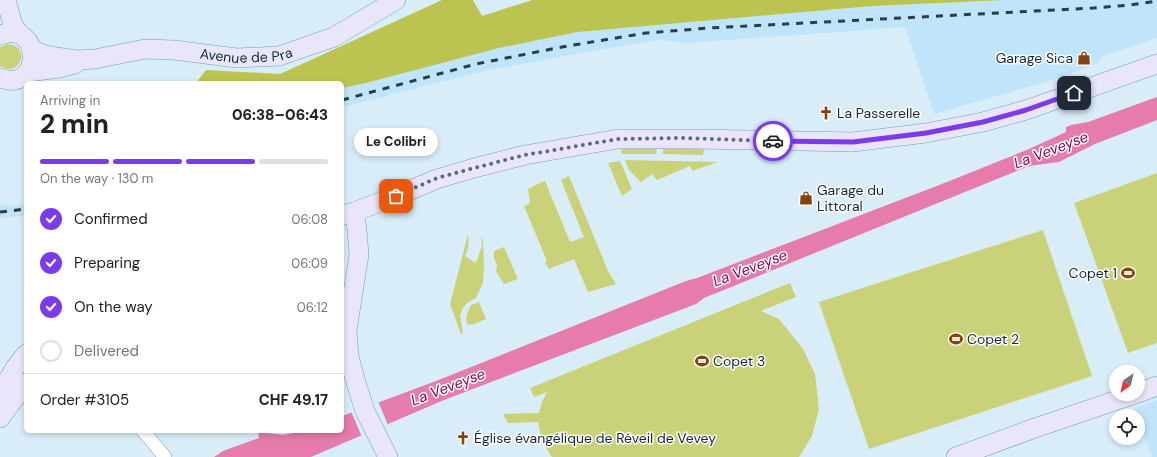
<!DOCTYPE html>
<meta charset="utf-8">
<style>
body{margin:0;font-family:"DM Sans",sans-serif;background:#f2f2f2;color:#222;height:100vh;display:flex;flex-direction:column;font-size:15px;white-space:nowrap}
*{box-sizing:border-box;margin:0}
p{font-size:13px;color:#767676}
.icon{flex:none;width:22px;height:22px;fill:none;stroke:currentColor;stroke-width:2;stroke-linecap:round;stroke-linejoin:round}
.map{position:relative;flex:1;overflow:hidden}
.panel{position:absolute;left:24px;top:81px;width:320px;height:352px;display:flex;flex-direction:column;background:#fff;border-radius:6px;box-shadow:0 2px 6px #0003}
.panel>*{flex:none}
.needle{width:26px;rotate:214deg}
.fabs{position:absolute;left:1109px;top:365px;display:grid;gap:8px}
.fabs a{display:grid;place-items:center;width:36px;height:36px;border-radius:50%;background:#fff;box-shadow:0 2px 6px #0003;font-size:20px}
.pin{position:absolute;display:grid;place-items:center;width:34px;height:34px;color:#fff;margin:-17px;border-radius:8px;box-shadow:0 2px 6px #0006}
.courier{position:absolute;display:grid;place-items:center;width:40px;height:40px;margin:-20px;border:3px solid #7c3aed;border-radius:50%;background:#fff;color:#222;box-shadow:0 1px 5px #0007}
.bubble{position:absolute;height:28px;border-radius:14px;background:#fff;box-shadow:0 2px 6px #0003;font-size:13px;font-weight:800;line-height:28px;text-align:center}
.overview em{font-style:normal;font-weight:800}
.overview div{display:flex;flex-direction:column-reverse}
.overview{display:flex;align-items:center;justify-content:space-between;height:68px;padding:0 16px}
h1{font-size:26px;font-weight:800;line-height:30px}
.bar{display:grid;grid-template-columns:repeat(4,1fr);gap:6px 4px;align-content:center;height:48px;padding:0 16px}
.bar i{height:5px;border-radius:3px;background:#e0e0e0}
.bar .active{background:#7c3aed}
.bar p{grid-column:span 4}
.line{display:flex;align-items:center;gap:10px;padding:0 16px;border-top:1px solid #e0e0e0}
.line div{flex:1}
ol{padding:0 16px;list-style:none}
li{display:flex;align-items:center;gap:12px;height:44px}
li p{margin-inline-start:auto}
li .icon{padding:4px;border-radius:50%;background:#7c3aed;color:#fff;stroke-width:4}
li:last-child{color:#767676}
li i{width:22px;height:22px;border:2px solid #e0e0e0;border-radius:50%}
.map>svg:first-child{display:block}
.built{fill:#c0e4f9}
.green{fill:#cad279}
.forest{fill:#bbc451}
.water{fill:#e57cab}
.pier{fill:#d9edf9}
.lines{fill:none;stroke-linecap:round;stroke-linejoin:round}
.street-casing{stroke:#6c9fbb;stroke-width:14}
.secondary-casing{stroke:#6c9fbb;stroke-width:20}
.street{stroke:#fff;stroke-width:13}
.secondary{stroke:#e9e6f9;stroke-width:19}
.rail{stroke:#293e4a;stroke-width:3;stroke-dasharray:7 7;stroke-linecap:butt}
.done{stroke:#586d79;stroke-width:4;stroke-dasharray:0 7.2}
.route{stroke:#7c3aed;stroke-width:5}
.labels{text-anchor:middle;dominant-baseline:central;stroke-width:3;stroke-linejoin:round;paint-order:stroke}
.street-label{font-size:14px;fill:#132834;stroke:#fff}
.poi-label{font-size:14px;fill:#132834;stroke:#fff;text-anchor:start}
.water-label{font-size:15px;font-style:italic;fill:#8a0353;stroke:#fff}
</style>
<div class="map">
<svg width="1157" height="457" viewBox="0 0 1157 457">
<rect width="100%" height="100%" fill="#d9edf9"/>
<!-- built -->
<g class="built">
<path d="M1005 0H1157V38L1101 57 1096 64 1059 78 934 114 905 27 686 43 660 40 609 48 489 70 342 107V88L366 83 499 48 578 32 872 6Z"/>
<path d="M0 205 9 206 26 205V215L22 216 0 218Z"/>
<path d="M1157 400V457H1152L1138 419V416H1137L1134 408Z"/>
</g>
<!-- green -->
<g class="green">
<path d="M7 44C33 45 19 80 0 66V47Z"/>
<path d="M621 147H657L656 154H622Z"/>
<path d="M663 147 704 148 703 155 663 154Z"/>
<path d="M625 160 718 162 692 171 690 166 657 180 652 174 641 182 629 170Z"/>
<path d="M620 161 632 189 622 196 608 163Z"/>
<path d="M1157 173V343L1128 353 1074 203Z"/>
<path d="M569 176 608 271 616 284 588 292 574 259 549 269 545 262 547 261 524 206 530 203 528 189 536 185 545 181 570 242 584 237 561 180Z"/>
<path d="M1043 230 1092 376 869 449 819 302Z"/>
<path d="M468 234C469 243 469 248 465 256L476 263 482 246 481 234 483 241 484 266 483 283 476 298 467 303 463 308 460 316 463 332 461 334 450 304Z"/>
<path d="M504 247 518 279 504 284 496 271 497 265 494 258V251Z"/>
<path d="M790 283 796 297 761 311 779 319 803 349 815 374 819 409 812 436 799 457H552C544 446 540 436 538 422L508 423 503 414 539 413 542 402 547 392 534 397 530 388Z"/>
<path d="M479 302 486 319 474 324 468 325C464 318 468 312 471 305Z"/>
</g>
<!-- forest -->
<path class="forest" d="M442 0H473L482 16 532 0H1005L872 6 578 32 499 48 366 83 342 88V83H196L206 70 280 74Z"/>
<!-- water -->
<path class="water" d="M1157 97V120L1095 144 1059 162 1029 166 704 298 696 304 444 400 311 457H214L223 451 259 438 258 432 283 435 302 431H342V416L436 381 686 281 697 278 947 182 1029 149 1066 132V127L1071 125 1088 122Z"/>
<!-- pier -->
<path class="pier" d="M378 401 388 425 362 437 351 411Z"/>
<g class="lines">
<!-- street casing -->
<g class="street-casing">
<path id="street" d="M143 431 165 457"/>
</g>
<!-- secondary casing -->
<g class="secondary-casing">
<g id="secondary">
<path d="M6 0 13 25 20 35"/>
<path d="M0 35C43 19 43 94 0 78"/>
<path id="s1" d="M32 50 49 56 77 60 95 59 145 49 174 50 237 58 279 56 334 37 396 0"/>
<path d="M28 72 59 68 75 64"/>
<path d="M354 212 357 230 359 255 347 330 349 357 357 386 365 411 388 457"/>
<path d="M342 215 354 212 396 196 437 179 474 168 525 155 618 139H694L853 142 926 133 983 122 1026 110 1157 64"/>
<path d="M1138 393 1157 386"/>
<path d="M0 394 15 368 26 354"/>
<path d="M0 418 26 383"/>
<path d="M956 457 1035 428 1135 394"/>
</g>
</g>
<!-- street -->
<use href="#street" class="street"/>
<!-- secondary -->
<use href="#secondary" class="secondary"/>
<!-- rail -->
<g class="rail">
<path d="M342 100 476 64 562 47 646 33 709 28 1093 8 1130 5 1157 1"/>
<path d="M0 212 26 209"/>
</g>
</g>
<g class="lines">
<!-- done -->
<path class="done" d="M396 196 437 178 474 168 525 155 618 139 680 138 773 141"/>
<!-- route -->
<path class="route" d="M773 141 853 142 926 133 983 122 1026 110 1074 93"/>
</g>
<!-- icons -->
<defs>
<g id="shop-bare" transform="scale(1.08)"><path d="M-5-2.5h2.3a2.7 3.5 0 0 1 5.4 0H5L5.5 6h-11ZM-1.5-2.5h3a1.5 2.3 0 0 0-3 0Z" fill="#85430f" stroke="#fff" stroke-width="2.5" paint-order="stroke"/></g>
<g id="church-bare" transform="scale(1.08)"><path d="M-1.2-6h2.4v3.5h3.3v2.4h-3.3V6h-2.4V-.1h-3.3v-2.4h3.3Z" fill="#85430f" stroke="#fff" stroke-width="2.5" paint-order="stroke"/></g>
<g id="stadium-bare" transform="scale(1.08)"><path d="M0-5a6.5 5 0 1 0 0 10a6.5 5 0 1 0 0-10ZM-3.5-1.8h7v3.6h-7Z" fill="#85430f" stroke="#fff" stroke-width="2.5" paint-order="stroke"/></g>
</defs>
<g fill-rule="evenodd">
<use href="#shop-bare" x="1084" y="58"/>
<use href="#church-bare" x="826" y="113"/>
<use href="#shop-bare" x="806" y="198"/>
<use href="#stadium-bare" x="1128" y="273"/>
<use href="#stadium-bare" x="956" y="339"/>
<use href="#stadium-bare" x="702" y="361"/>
<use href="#church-bare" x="463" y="438"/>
</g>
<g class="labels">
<!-- street labels -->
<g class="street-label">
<text stroke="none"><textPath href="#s1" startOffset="217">Avenue de Pra</textPath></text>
</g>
<!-- poi labels -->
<g class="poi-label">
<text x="1073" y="58" text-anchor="end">Garage Sica</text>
<text x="837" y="113">La Passerelle</text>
<text x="817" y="190">Garage du<tspan x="817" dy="16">Littoral</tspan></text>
<text x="1117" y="273" text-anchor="end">Copet 1</text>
<text x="967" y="339">Copet 2</text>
<text x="713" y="361">Copet 3</text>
<text x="474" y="438">Église évangélique de Réveil de Vevey</text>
</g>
<!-- water labels -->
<g class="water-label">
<text transform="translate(1051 150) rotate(-21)">La Veveyse</text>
<text transform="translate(750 268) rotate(-21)">La Veveyse</text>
<text transform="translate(448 387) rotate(-21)">La Veveyse</text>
</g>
</g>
</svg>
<div class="fabs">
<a><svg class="needle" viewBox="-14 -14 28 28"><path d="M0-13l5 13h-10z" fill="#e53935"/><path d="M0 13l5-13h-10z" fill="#767676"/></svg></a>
<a><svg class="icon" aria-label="locate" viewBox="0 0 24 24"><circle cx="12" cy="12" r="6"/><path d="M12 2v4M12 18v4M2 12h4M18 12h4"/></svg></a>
</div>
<div class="pin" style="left:396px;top:196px;background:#ea580c"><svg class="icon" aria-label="bag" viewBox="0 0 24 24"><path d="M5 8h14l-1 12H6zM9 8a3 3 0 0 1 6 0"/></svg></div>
<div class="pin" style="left:1074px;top:93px;background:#1f2937"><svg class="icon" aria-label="home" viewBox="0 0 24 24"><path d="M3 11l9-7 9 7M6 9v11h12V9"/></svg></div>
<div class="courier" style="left:773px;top:141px"><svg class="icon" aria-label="car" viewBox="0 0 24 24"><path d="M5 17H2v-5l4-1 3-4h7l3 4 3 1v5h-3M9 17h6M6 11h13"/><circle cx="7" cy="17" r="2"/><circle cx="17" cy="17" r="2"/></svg></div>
<div class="bubble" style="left:354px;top:128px;width:84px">Le Colibri</div>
<section class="panel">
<div class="overview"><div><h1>2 min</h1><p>Arriving in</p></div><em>06:38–06:43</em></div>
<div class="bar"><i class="active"></i><i class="active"></i><i class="active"></i><i></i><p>On the way · 130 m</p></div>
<ol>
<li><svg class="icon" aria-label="check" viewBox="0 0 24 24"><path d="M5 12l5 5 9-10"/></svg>Confirmed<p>06:08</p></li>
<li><svg class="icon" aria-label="check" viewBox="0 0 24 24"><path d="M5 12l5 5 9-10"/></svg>Preparing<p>06:09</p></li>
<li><svg class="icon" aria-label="check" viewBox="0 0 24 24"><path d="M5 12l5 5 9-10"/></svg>On the way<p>06:12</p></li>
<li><i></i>Delivered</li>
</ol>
<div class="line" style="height:52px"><div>Order #3105</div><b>CHF 49.17</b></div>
</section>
</div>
